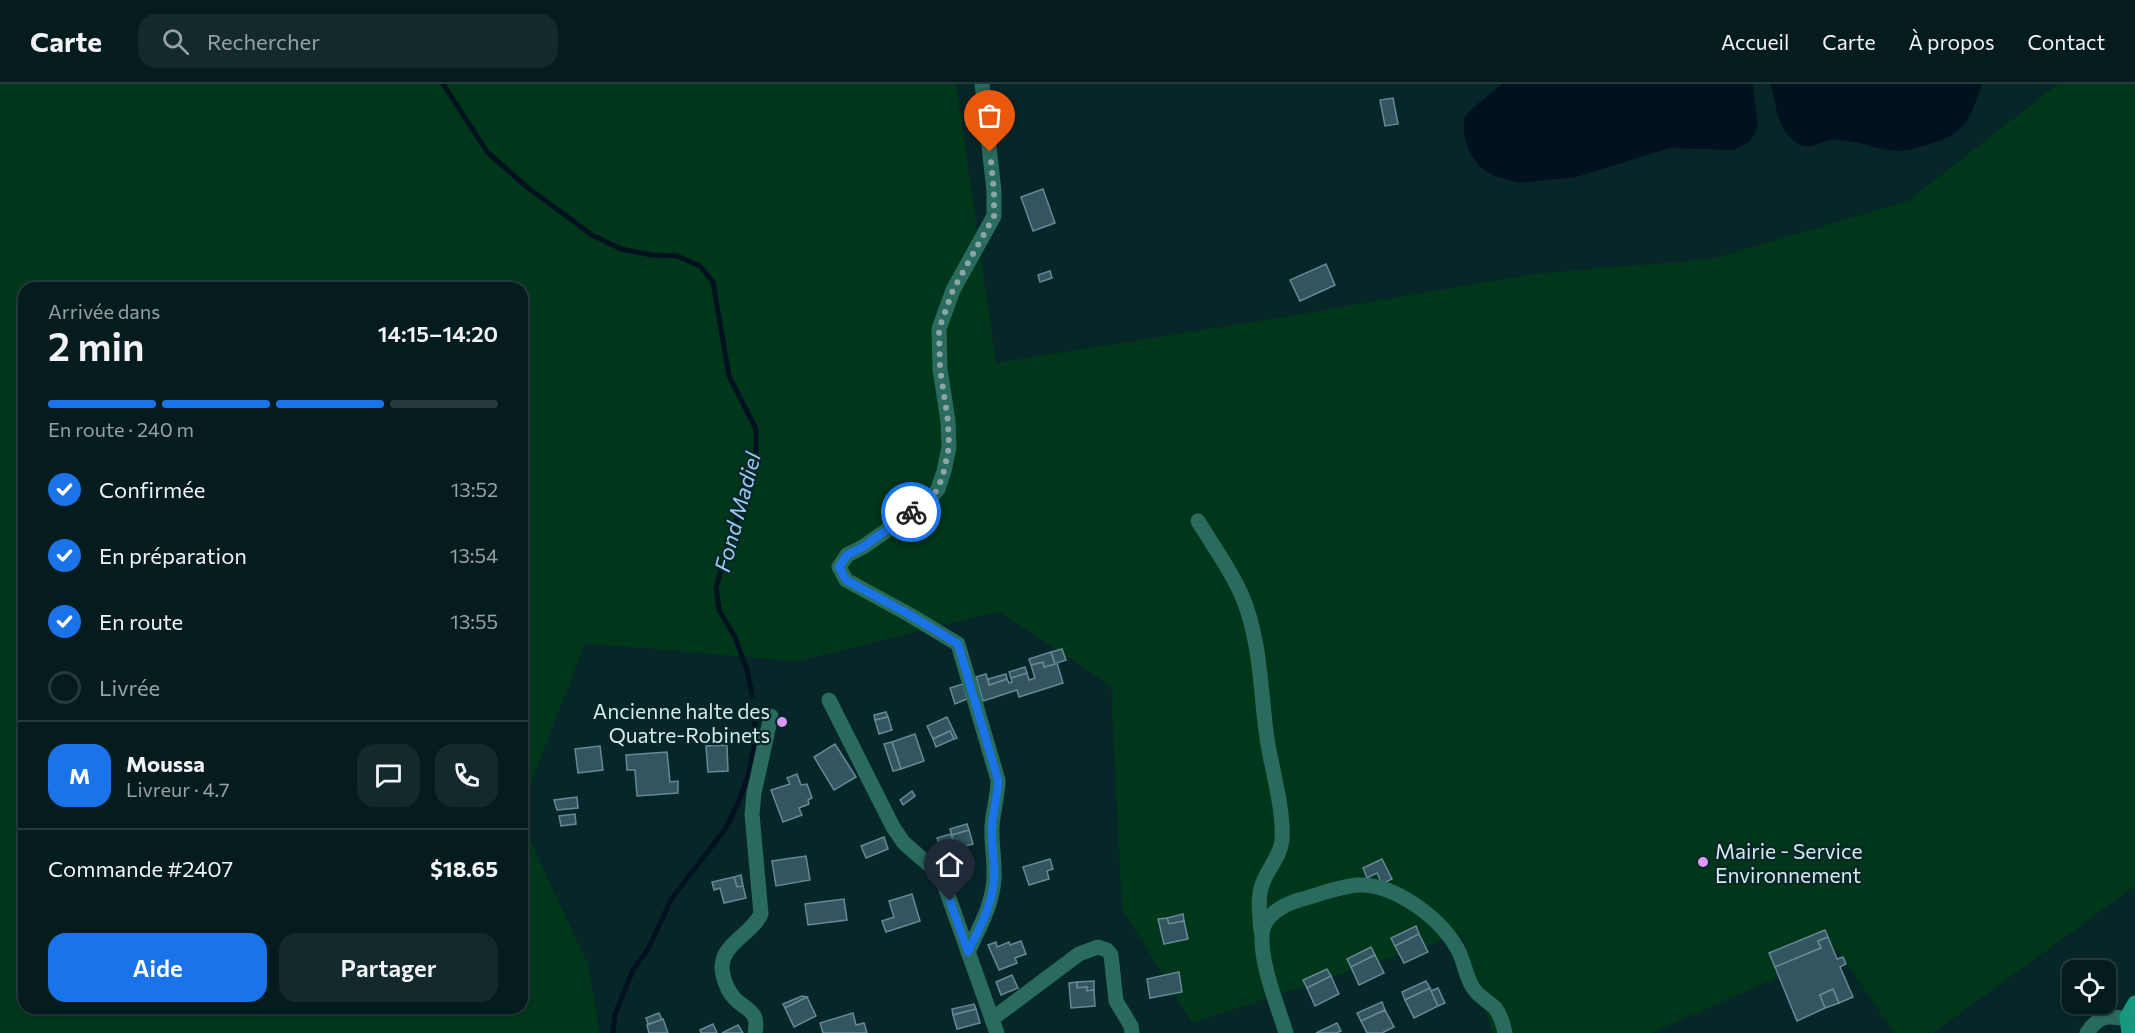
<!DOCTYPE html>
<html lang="fr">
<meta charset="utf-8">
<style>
body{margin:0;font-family:Commissioner,sans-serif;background:#13292b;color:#f1f3f6;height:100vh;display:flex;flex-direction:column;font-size:22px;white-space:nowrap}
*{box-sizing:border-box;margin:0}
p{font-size:20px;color:#97a1a4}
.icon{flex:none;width:33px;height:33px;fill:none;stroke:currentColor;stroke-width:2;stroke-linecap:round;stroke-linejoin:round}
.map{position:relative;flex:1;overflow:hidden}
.details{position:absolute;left:18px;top:198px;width:510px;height:732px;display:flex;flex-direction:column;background:#051c1e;border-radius:18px;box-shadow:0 2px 4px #0004,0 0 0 2px #263a3c}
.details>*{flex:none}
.fabs{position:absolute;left:2062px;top:876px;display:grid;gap:12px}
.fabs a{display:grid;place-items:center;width:54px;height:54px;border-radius:12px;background:#051c1e;box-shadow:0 2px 4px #0004,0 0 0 2px #263a3c;font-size:30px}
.pin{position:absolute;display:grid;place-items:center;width:51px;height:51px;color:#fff;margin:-62px -26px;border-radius:50% 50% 50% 0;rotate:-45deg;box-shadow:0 0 6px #0007}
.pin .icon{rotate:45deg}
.courier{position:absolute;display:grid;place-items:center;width:60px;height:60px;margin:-30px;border:4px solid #1a73e8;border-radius:50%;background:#fff;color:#222;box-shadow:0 2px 8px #0007}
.overview em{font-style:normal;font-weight:600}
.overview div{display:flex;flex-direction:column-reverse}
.overview{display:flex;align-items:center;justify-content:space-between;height:102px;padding:0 30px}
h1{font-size:39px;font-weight:600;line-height:45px}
.bar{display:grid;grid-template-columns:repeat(4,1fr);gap:9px 6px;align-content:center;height:72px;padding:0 30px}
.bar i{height:8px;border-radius:4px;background:#263a3c}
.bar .on{background:#1a73e8}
.bar p{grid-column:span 4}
.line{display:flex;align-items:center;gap:15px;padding:0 30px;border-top:2px solid #263a3c}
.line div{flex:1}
.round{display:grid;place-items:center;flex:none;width:63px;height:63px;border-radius:18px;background:#13292b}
ol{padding:0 30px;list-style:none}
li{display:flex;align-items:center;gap:18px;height:66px}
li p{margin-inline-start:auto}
li .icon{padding:6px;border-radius:50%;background:#1a73e8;color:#fff;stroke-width:4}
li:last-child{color:#97a1a4}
li i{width:33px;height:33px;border:3px solid #263a3c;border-radius:50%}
.primary-button{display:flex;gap:12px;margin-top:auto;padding:12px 30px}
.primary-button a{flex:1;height:69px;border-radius:18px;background:#1a73e8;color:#fff;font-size:24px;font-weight:600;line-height:69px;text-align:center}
.primary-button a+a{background:#13292b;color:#f1f3f6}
header{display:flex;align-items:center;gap:36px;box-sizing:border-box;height:84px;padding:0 30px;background:#051c1e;border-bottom:2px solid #263a3c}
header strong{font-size:28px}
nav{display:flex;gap:33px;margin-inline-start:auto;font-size:21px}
.search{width:420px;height:54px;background:#13292b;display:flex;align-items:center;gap:15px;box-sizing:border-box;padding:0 21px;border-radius:18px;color:#97a1a4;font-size:22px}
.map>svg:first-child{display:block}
.green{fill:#00371a}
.water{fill:#021120}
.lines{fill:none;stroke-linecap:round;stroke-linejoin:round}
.stream{stroke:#021120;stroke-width:5}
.building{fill:#325561;stroke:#658997;stroke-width:1.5}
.minor{stroke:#296c5e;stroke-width:15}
.secondary{stroke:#179680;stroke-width:15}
.done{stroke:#8da5a7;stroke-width:6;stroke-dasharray:0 10.8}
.route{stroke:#1a73e8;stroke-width:8}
.poi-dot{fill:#da9af6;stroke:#072628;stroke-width:2}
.labels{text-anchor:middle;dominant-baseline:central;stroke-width:4.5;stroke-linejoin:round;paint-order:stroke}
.poi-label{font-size:21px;fill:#d5eaeb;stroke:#072628;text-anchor:end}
.water-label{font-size:22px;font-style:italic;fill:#9bcaf3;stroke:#072628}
</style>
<header>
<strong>Carte</strong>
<div class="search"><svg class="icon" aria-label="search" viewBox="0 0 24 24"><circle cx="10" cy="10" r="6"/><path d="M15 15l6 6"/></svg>Rechercher</div>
<nav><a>Accueil</a><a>Carte</a><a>À propos</a><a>Contact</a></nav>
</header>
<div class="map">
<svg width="2135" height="949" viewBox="0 0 2135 949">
<rect width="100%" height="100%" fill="#072628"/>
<!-- green -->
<path class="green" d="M0 0H956L996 279 1272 235 1534 190 1712 175 1908 117 2058 0H2135V802L1933 949H1894L1838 866 1652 949H1493L1462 850 1192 939 1122 824 1111 602 999 527 798 577 585 559 522 722V204H24V924H522V739L588 881 599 949H0Z"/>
<!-- water -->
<g class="water">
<path d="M1502 0H1753L1758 43 1750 58 1733 66 1670 64 1576 93 1520 99 1494 92 1480 83 1469 68 1464 51V34L1469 27Z"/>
<path d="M1771 0H1982C1968 40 1966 50 1923 62 1911 66 1901 68 1887 66 1871 63 1855 57 1838 56 1822 54 1810 70 1795 58 1777 46 1776 20 1771 0Z"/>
</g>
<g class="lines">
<!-- stream -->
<g class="stream">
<path d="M443 0 488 69 527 103 565 131 592 151 621 165 652 171 677 172 700 182 713 198 729 292 756 345V371L716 503 719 526 735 553 747 586 752 611"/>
<path d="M613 949 615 930 633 886 648 865 672 814 726 744 739 717 748 692 754 663 755 638"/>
</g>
</g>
<!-- building -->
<g class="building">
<path d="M1393 14 1398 40 1385 42 1380 16Z"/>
<path d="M1043 105 1055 139 1033 147 1021 113Z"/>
<path d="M1326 180 1335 201 1300 217 1290 196Z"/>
<path d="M1050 187 1052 194 1040 198 1038 191Z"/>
<path d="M1062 565 1066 576 1057 579 1063 599 1019 613 1017 606 983 617 976 593 986 590 989 601 1007 595 1009 599 1012 598 1011 594 1027 589 1029 596 1035 594 1031 581 1043 578 1044 583 1055 580 1051 568Z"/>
<path d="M1051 568 1055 580 1044 583 1043 578 1031 581 1029 575Z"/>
<path d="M1025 583 1027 589 1011 594 1009 588Z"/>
<path d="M1006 590 1007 595 989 601 988 595Z"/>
<path d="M963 600 967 615 955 620 950 604Z"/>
<path d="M886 628 888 633 875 636 874 631Z"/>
<path d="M888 633 892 646 879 650 875 636Z"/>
<path d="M947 633 957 654 954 655 950 647 933 655 927 642Z"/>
<path d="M950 647 954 655 936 663 933 655Z"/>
<path d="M915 650 924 677 901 685 892 658Z"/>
<path d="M892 658 901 685 893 687 884 660Z"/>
<path d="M835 660 856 693 834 706 814 673Z"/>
<path d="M727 661 728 687 708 688 706 662Z"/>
<path d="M600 662 603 686 578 689 575 665Z"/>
<path d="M667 668 670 698 678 697V709L637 712 635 686H627L626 671Z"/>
<path d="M797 690 801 701 807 700 812 714 808 716 809 720 799 724 802 731 783 738 771 706 790 700 787 694Z"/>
<path d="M912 707 915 712 903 721 900 716Z"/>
<path d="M577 713 578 724 557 726 554 716Z"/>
<path d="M575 730 576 740 561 742 559 732Z"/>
<path d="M967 740 969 746 952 751 950 745Z"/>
<path d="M969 746 973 760 955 765 952 751Z"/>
<path d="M951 750 959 776 945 780 937 754Z"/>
<path d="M884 753 888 765 866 774 861 762Z"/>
<path d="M806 772 810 796 776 802 772 777Z"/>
<path d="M1050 775 1053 785 1047 787 1049 795 1029 801 1023 783Z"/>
<path d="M1382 775 1392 795 1382 800 1377 789 1367 794 1363 784Z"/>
<path d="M741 791 743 802 737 803 734 793Z"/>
<path d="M734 793 737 803 743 802 746 814 724 819 720 804 714 806 712 798Z"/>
<path d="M912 810 920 837 886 848 882 837 894 833 889 817Z"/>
<path d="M844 815 847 836 808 841 805 820Z"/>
<path d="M1183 830 1184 837 1169 840 1167 834Z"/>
<path d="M1167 834 1169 840 1184 837 1188 855 1164 860 1158 835Z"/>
<path d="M1416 842 1419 850 1395 862 1391 854Z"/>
<path d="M1825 846 1828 853 1818 857 1821 864 1775 883 1769 869Z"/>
<path d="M1419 850 1428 868 1404 879 1395 862Z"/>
<path d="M1828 853 1837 875 1843 873 1846 880 1840 883 1853 913 1839 919 1833 905 1820 911 1825 924 1797 937 1775 883 1821 864 1818 857Z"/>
<path d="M1021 857 1026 870 1015 874 1017 879 999 886 988 861 996 858 997 863 1009 858 1010 861Z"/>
<path d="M1371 863 1375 871 1351 883 1347 875Z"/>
<path d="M1375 871 1384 889 1359 901 1351 883Z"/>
<path d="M1327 885 1331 892 1307 904 1303 896Z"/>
<path d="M1179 888 1182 908 1150 914 1147 895Z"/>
<path d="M1012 891 1018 904 1001 911 996 898Z"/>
<path d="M1331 892 1339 910 1315 922 1307 904Z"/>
<path d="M1094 897V906L1087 907V903L1077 904V898Z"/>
<path d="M1426 897 1430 904 1405 916 1402 908Z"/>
<path d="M1077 898V904L1087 903V907L1094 906 1095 922 1071 924 1069 899Z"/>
<path d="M1430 904 1438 922 1414 934 1405 916Z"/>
<path d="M1438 904 1445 919 1438 922 1431 907Z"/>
<path d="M1833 905 1839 919 1825 924 1820 911Z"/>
<path d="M802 912 807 913 785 924 783 920Z"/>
<path d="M807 913 816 932 794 943 785 924Z"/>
<path d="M1382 918 1385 926 1361 937 1357 929Z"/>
<path d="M974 920 976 925 953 931 952 925Z"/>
<path d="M976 925 980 939 957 945 953 931Z"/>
<path d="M1385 926 1394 943 1382 949H1367L1361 937Z"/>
<path d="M659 929 662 936 648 940 646 934Z"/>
<path d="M853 929 856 941 864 939 867 949H823L820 939Z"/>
<path d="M663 935 668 949H649L647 941Z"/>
<path d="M1337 939 1341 947 1336 949H1316Z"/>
<path d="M713 940 717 949H701L700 946Z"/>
<path d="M738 941 743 949H722Z"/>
</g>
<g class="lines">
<!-- minor -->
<g class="minor">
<path d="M1198 437C1213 462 1231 486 1242 512 1262 559 1260 612 1268 661 1273 689 1284 728 1282 756 1280 774 1267 785 1262 801 1257 815 1260 832 1261 847"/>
<path d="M829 616 893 743 904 759 935 786 944 800 997 949"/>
<path d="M968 868C979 844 993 820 994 794 995 776 991 759 992 742 993 726 998 712 998 696L958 560 910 531 846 496 839 483 847 471 863 463 927 418 938 405 944 387 949 363 948 337 940 285 939 245 953 206 994 132V107L982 0"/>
<path d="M992 935 1079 870 1098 863 1107 866 1111 871 1116 917 1131 942 1132 949"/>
<path d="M755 949C759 928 749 927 736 916 729 909 725 900 723 891 716 861 750 853 761 830L752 730 754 709 771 632"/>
<path d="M1286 949C1277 920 1261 882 1262 852 1262 832 1283 821 1299 816 1318 811 1337 803 1357 801 1394 799 1439 833 1457 864 1464 876 1465 890 1472 902 1477 912 1487 916 1495 924 1501 931 1503 940 1505 949"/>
<path d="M2087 949C2099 931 2107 931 2127 935"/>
</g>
<!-- secondary -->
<path class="secondary" d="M2129 949 2127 933 2135 919"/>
</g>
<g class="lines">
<!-- done -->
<path class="done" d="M911 428 927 418 938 405 944 387 949 363 948 337 940 285 939 245 953 206 994 132V107L990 68"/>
<!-- route -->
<path class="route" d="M911 428 863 463 847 471 839 483 846 496 910 531 958 560 998 696C998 712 993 726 992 742 991 759 995 777 994 794 993 820 979 845 968 868L950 817"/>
</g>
<!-- markers -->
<g class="poi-dot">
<circle cx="782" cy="638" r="6"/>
<circle cx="1703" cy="778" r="6"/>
</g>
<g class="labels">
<!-- poi labels -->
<g class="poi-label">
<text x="770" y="626">Ancienne halte des<tspan x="770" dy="24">Quatre-Robinets</tspan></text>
<text x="1715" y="766" text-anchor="start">Mairie - Service<tspan x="1715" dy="24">Environnement</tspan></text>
</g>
<!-- water labels -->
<g class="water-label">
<text transform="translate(737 428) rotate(-75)">Fond Madiel</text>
</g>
</g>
</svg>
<div class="fabs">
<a><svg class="icon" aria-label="locate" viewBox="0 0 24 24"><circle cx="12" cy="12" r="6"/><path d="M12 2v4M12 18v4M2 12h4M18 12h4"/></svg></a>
</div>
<div class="pin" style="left:990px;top:68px;background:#ea580c"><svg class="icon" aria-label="bag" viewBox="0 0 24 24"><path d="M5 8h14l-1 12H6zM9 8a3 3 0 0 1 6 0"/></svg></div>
<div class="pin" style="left:950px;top:817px;background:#1f2937"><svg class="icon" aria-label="home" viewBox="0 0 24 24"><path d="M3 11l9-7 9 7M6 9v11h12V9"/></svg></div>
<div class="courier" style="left:911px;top:428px"><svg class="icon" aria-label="bike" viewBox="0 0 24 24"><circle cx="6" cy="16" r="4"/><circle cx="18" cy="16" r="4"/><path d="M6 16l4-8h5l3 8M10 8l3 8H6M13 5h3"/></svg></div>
<section class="details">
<div class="overview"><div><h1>2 min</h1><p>Arrivée dans</p></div><em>14:15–14:20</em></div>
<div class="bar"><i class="on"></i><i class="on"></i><i class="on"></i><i></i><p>En route · 240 m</p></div>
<ol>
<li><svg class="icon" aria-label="check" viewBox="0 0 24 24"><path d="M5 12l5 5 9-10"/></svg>Confirmée<p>13:52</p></li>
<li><svg class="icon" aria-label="check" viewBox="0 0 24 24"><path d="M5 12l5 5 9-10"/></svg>En préparation<p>13:54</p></li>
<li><svg class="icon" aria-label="check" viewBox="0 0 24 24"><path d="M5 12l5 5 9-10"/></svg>En route<p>13:55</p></li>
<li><i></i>Livrée</li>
</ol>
<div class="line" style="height:108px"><b class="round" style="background:#1a73e8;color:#fff">M</b><div><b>Moussa</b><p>Livreur · 4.7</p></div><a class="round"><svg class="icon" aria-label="chat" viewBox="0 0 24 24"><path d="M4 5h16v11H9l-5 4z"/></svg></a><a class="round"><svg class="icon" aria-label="phone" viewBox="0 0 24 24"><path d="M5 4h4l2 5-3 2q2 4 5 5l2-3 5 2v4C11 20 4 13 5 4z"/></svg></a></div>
<div class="line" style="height:78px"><div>Commande #2407</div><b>$18.65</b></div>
<div class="primary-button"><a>Aide</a><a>Partager</a></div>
</section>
</div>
